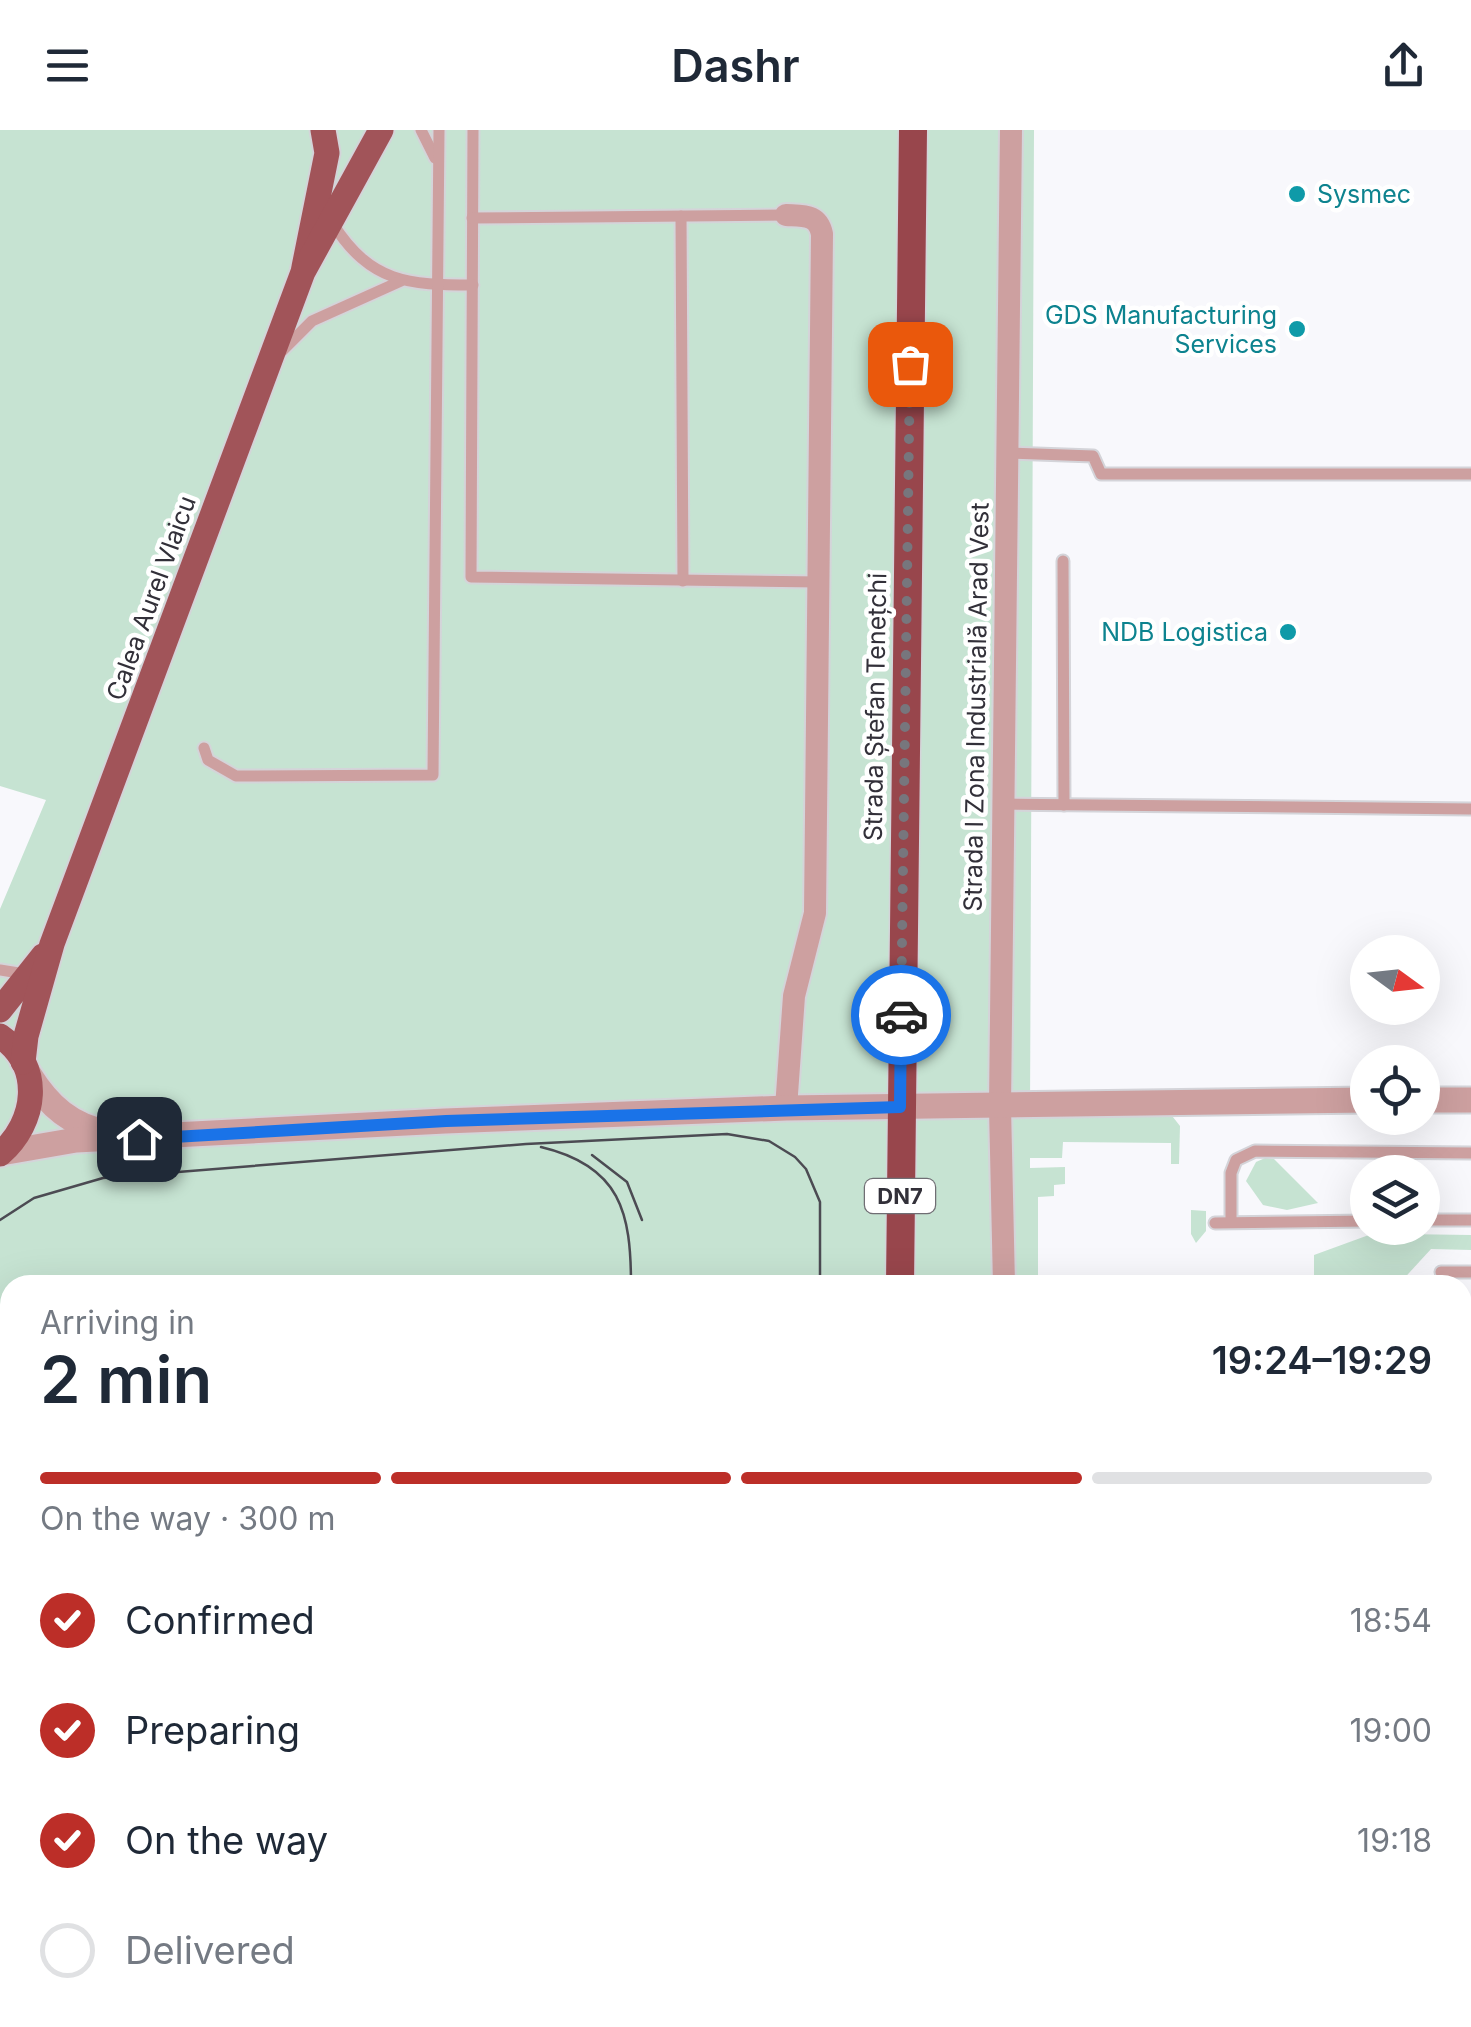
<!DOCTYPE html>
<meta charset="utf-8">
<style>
body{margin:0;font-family:Inter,sans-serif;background:#f6f6f7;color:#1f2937;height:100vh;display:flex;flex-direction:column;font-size:38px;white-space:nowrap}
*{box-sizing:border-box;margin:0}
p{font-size:32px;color:#747a83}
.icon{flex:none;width:55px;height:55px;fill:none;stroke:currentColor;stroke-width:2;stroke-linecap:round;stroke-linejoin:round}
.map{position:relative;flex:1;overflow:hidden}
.drawer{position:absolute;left:0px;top:1145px;width:1472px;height:752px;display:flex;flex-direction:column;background:#fff;border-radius:30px 30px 0 0;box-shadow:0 10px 40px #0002}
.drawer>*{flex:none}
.needle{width:65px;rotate:105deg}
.tools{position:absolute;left:1350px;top:805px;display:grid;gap:20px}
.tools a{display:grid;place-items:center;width:90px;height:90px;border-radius:50%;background:#fff;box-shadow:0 10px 40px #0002;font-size:50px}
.pin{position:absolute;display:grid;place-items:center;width:85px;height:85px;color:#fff;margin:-42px;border-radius:20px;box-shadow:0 5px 15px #0006}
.courier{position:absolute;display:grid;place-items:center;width:100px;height:100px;margin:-50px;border:8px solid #1a73e8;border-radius:50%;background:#fff;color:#222;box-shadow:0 2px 12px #0007}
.overview em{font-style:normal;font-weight:600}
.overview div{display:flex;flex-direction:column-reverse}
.overview{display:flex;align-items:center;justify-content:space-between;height:170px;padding:0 40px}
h1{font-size:65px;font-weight:600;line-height:75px}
.bar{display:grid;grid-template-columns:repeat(4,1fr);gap:15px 10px;align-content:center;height:120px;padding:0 40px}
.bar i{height:12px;border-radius:8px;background:#e0e1e3}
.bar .current{background:#bc2e28}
.bar p{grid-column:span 4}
ol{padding:0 40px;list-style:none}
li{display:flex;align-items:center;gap:30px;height:110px}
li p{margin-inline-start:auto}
li .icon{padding:10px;border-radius:50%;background:#bc2e28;color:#fff;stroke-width:4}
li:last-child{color:#747a83}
li i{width:55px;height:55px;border:5px solid #e0e1e3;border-radius:50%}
header{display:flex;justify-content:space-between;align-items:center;height:130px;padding:0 40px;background:#fff;font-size:45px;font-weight:600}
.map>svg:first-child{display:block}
.grass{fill:#c6e3d2}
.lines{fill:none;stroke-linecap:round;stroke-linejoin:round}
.service-casing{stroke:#d4d4d9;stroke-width:15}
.minor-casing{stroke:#d4d4d9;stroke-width:26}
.tertiary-casing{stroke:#d4d4d9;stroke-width:29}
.primary-casing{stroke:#d4d4d9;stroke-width:29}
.trunk-casing{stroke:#d4d4d9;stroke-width:31}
.service{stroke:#cda0a0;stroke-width:11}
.minor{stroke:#cda0a0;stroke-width:22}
.tertiary{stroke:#cda0a0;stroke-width:25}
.primary{stroke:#a15459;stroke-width:25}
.trunk{stroke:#98464c;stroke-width:28}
.tram{stroke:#4c4b53;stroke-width:2.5}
.done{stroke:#77767d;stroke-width:10;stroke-dasharray:0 18}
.route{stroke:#1a73e8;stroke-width:12}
.culture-dot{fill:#0f9aa8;stroke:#fff;stroke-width:4}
.labels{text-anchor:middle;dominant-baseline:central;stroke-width:9;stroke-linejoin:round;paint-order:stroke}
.shield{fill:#fff;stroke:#706e74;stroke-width:2.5}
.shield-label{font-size:22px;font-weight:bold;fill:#323039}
.culture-label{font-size:25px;fill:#0d838f;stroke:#fff;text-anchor:end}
.street-label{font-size:25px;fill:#323039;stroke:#fff}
</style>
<header><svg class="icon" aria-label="menu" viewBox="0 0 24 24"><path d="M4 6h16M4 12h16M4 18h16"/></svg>Dashr<svg class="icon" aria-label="share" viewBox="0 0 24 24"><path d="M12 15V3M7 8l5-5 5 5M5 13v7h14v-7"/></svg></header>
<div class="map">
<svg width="1471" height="1897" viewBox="0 0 1471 1897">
<rect width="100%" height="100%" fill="#f8f8fc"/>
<!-- grass -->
<g class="grass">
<path d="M0 0H1034L1030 983 1169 982 1180 996 1179 1034H1171V1013L1063 1012 1062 1028H1030V1038L1065 1037V1054L1054 1055V1066L1038 1067V1148H1056L1052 1155H10V1888H1026V1897H0V779L46 670 0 656Z"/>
<path d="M1265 1028 1274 1029 1318 1073 1287 1080 1263 1075 1246 1051 1256 1032Z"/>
<path d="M1191 1080 1206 1081V1101L1196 1113 1191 1104Z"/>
<path d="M1388 1098H1400V1104L1471 1105V1120L1431 1119 1398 1155H1314V1125Z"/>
</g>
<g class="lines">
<!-- service casing -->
<g class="service-casing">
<g id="service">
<path d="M421 0 435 28"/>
<path d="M473 0 471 447 819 452"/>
<path d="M681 86 683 451"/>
<path d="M472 88 786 85"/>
<path d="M333 94C371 153 408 155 473 155"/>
<path d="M282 221 312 191 401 151"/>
<path d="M1008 323 1093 326 1101 344H1471"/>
<path d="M1063 431 1064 675"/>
<path d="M204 618 208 630 236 646 433 645 439 0"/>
<path d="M1003 674 1471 679"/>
<path d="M0 840 25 844"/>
<path d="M1422 1090H1471"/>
<path d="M1231 1092V1043L1236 1030 1255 1021 1471 1023"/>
<path d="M1215 1093 1368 1091"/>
<path d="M1441 1142H1471"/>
<path d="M1462 1206 1471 1207"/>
<path d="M1462 1277H1471"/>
<path d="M1462 1734 1471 1733"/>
</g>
</g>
<!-- minor casing -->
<g class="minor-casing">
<g id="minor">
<path d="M786 978 794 866 815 783 822 104C818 84 804 86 786 85"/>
<path d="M1004 1155 1000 977 1011 0"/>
<path d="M1006 1888V1897"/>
</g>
</g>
<!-- tertiary casing -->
<g class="tertiary-casing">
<g id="tertiary">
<path d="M29 944C49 976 71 996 109 1003"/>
<path d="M1422 970H1471"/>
<path d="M1 1023 76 1010 445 991 786 978 1368 970"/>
</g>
</g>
<!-- primary casing -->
<g class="primary-casing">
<g id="primary">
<path d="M304 137 327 23 323 0"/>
<path d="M0 880 43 826"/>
<path d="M0 906C44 936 37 992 0 1024"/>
<path d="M23 932 26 906 52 814 303 142 381 0"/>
</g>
</g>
<!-- trunk casing -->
<g class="trunk-casing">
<g id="trunk">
<path d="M900 1155 913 0"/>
<path d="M904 1888V1897"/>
</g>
</g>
<!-- service -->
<use href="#service" class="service"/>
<!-- minor -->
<use href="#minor" class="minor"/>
<!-- tertiary -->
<use href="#tertiary" class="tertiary"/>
<!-- primary -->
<use href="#primary" class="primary"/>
<!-- trunk -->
<use href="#trunk" class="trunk"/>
<!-- tram -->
<g class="tram">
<path d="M541 1017C621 1036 631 1083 631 1155"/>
<path d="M592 1025 627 1052 642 1090"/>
<path d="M0 1090 34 1068 103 1048 526 1014 727 1004 769 1011 795 1027 806 1039 820 1072V1155"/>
</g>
</g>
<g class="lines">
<!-- done -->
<path class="done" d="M901 885 910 234"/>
<!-- route -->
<path class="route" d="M139 1009 446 991 900 977 901 885"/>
</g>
<!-- markers -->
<g class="culture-dot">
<circle cx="1297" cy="64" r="10"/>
<circle cx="1297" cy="199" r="10"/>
<circle cx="1288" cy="502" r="10"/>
</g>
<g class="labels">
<!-- shield labels -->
<rect class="shield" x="865" y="1049" width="70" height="34" rx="8"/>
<g class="shield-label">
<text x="900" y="1066">DN7</text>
</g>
<!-- culture labels -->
<g class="culture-label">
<text x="1317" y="64" text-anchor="start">Sysmec</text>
<text x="1277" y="185">GDS Manufacturing<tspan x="1277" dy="29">Services</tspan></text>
<text x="1268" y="502">NDB Logistica</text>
</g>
<!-- street labels -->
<g class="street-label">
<text transform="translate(151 468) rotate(-70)">Calea Aurel Vlaicu</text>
<text transform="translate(875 577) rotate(-89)">Strada Ștefan Tenețchi</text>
<text transform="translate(976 577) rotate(-89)">Strada I Zona Industrială Arad Vest</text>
</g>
</g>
</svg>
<div class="tools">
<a><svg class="needle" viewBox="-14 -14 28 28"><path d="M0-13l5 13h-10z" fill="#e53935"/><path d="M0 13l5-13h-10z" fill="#747a83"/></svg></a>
<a><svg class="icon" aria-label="locate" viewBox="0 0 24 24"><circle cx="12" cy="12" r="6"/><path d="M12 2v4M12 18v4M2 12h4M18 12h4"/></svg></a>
<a><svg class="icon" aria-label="layers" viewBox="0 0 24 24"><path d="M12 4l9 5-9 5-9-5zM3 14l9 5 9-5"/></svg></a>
</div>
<div class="pin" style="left:910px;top:234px;background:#ea580c"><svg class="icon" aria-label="bag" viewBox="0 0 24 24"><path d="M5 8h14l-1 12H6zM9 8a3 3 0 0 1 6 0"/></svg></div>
<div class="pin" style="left:139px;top:1009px;background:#1f2937"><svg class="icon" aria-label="home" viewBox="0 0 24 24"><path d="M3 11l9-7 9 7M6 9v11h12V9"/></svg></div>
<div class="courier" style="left:901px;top:885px"><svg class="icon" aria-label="car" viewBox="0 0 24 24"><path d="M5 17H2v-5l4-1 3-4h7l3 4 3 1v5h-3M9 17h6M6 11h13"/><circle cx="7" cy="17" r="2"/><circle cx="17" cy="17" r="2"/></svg></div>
<section class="drawer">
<div class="overview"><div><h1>2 min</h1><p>Arriving in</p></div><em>19:24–19:29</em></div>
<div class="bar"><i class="current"></i><i class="current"></i><i class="current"></i><i></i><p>On the way · 300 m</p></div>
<ol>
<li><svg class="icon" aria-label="check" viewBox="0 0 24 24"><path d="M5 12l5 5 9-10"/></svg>Confirmed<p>18:54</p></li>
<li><svg class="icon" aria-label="check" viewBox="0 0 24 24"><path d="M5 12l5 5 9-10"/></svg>Preparing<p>19:00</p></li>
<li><svg class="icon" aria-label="check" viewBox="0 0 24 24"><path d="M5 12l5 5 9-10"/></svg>On the way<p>19:18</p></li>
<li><i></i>Delivered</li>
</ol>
</section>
</div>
